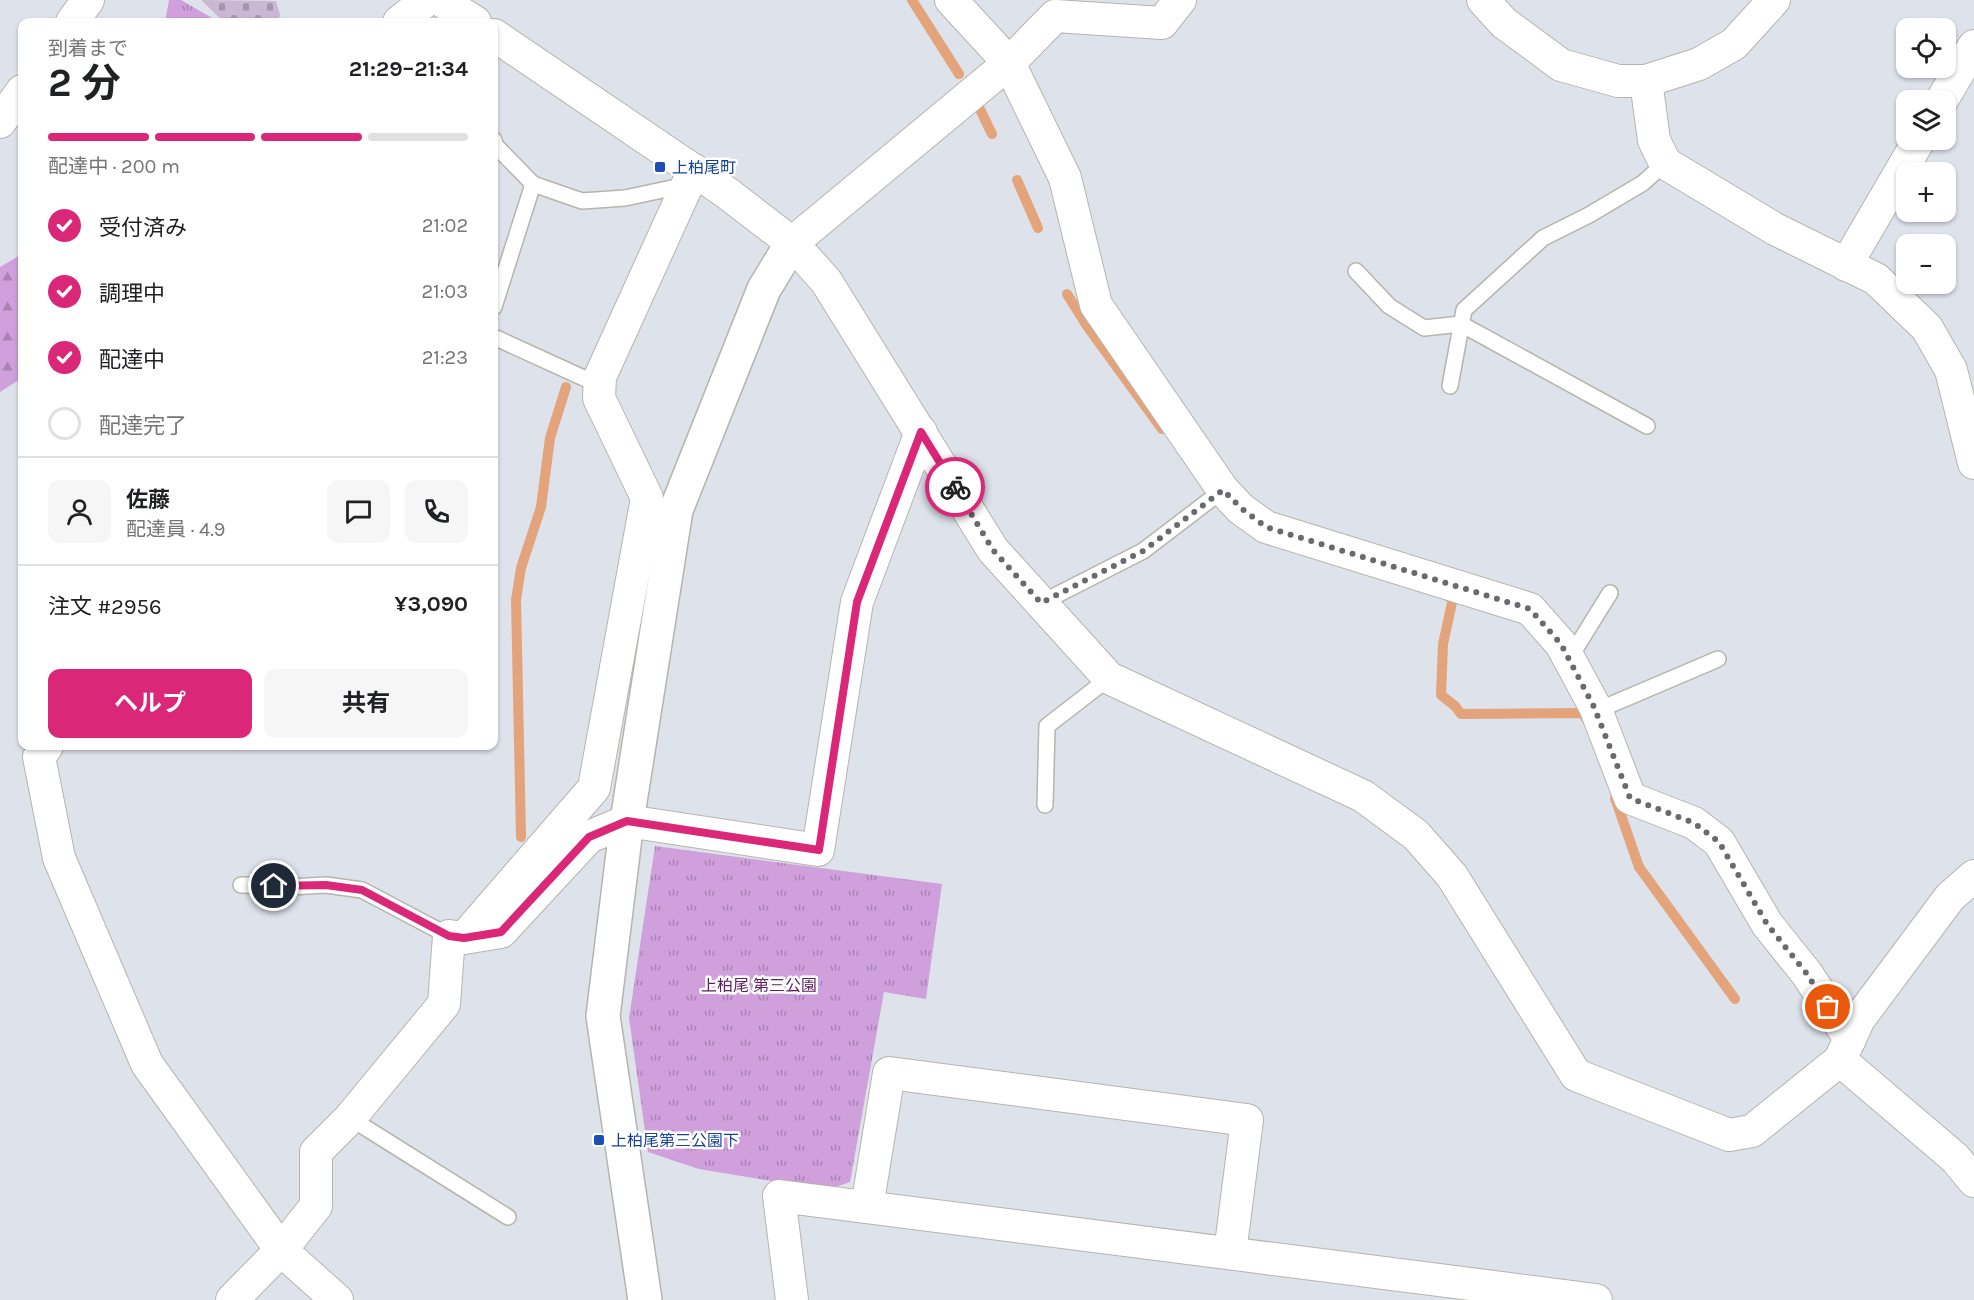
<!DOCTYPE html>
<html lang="ja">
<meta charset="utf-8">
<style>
body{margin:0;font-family:Karla,"Noto Sans JP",sans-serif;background:#f6f6f6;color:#202124;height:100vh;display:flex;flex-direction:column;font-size:22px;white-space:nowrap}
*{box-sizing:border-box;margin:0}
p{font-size:20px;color:#757577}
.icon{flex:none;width:33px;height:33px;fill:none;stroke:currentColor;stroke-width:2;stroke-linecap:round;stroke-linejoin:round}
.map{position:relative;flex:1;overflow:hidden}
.details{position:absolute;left:18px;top:18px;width:480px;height:732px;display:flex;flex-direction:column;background:#fff;border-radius:12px;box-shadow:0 2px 4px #0004}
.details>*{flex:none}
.controls{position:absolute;left:1896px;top:18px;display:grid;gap:12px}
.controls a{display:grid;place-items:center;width:60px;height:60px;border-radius:12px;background:#fff;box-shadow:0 2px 4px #0004;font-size:30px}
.pin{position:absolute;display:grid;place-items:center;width:51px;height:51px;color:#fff;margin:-26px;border:3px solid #fff;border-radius:50%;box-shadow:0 2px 6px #0007}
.courier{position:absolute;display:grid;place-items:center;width:60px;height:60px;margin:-30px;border:4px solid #db2777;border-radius:50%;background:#fff;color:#222;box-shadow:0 2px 8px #0007}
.head em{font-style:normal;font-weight:700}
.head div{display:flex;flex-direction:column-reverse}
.head{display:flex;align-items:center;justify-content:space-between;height:102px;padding:0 30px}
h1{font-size:39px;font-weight:700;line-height:45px}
.bar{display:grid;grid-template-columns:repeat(4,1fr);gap:9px 6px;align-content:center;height:72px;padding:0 30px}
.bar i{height:8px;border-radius:4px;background:#e0e0e0}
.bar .current{background:#db2777}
.bar p{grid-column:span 4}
.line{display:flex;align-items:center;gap:15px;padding:0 30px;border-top:2px solid #e0e0e0}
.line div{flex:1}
.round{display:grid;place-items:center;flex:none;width:63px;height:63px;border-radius:12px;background:#f6f6f6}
ol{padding:0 30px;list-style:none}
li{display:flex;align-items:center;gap:18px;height:66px}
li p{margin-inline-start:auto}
li .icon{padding:6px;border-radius:50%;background:#db2777;color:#fff;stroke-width:4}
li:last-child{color:#757577}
li i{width:33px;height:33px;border:3px solid #e0e0e0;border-radius:50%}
.action{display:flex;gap:12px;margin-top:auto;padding:12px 30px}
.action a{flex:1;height:69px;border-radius:12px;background:#db2777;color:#fff;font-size:24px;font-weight:700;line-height:69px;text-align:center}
.action a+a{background:#f6f6f6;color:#202124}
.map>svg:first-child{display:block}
.forest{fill:url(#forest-firs)}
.cemetery{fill:url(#cemetery-stones)}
.park{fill:url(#park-tufts)}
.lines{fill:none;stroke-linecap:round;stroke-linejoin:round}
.stream{stroke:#e3a47b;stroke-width:10}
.lane-casing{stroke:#b6b5aa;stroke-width:18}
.street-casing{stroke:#b6b5aa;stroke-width:34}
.secondary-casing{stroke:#b6b5aa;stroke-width:36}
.lane{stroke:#fff;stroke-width:15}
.street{stroke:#fff;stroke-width:32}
.secondary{stroke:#fff;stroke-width:33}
.done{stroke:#696a6e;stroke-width:6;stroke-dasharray:0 10.8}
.route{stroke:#db2777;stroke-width:8}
.transit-dot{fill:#1a4fb4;stroke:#fff;stroke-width:2}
.labels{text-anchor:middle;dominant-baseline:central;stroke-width:5;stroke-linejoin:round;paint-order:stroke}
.transit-label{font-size:16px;fill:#164399;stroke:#fff;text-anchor:start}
.park-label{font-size:16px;fill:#5c2161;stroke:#fff}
</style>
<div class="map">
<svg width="1974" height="1300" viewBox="0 0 1974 1300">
<defs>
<pattern id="forest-firs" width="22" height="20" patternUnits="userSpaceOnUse" patternTransform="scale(1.5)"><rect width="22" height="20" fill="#cfa0dc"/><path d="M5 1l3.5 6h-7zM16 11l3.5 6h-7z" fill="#a883b3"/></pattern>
<pattern id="cemetery-stones" width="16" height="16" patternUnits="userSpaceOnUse" patternTransform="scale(1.5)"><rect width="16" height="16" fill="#c9b7d3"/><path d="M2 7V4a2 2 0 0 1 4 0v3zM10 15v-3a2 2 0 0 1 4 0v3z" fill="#a395ab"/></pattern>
<pattern id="park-tufts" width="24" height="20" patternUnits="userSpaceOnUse" patternTransform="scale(1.5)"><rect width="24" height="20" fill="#cfa0dc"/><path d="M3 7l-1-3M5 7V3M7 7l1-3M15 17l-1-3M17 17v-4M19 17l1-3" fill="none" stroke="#a883b3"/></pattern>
</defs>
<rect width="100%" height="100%" fill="#dee2eb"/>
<!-- forest -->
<path class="forest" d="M22 254V378L0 392V267Z"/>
<!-- cemetery -->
<path class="cemetery" d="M201 0 276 1 280 15 277 22H224Z"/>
<!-- park -->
<g class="park">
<path d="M169 0H181L219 22H165Z"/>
<path d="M655 846 942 884 926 999 884 992 850 1182 827 1190 699 1169 648 1152 629 1018Z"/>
</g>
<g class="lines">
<!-- stream -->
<g class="stream">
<path d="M912 0 959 74"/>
<path d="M976 101 992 134"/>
<path d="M1017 180 1038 228"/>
<path d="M1067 294 1087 326 1162 429"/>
<path d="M1445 595 1453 598 1443 644 1441 695 1455 706 1461 714 1582 713 1588 721"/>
<path d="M1615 798 1639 867 1735 999"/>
<path d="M521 837 516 600 521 568 541 507 550 438 566 387"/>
</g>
<!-- lane casing -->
<g class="lane-casing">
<g id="lane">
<path d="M494 140 495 145 533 184 582 201 625 198 686 185"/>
<path d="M1356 271 1389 306 1424 328 1461 324 1647 426"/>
<path d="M494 307 533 184"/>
<path d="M494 337 599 385"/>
<path d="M1450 386 1464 310 1543 238 1589 215 1643 183 1665 163"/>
<path d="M1041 603 1143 551 1223 490"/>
<path d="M1569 659 1610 593"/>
<path d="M1596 711 1718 659"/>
<path d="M1045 805 1047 726 1109 678"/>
<path d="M241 885 290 887 326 885 362 890 449 936"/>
<path d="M350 1118 508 1217"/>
</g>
</g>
<!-- street casing -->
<g class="street-casing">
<g id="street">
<path d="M440 0 475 22"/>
<path d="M1180 0 1162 23 1055 16 1009 63 1065 178 1096 305 1223 490 1241 509 1266 527 1530 609 1561 644 1595 707 1630 798 1694 823 1719 842 1767 924 1807 974 1850 1039"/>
<path d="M1483 0 1504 23 1561 65 1618 81H1646L1699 64 1734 44 1774 0"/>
<path d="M72 22 88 0"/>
<path d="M399 22 427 0"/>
<path d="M494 35 727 193 792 243 826 281 993 550 1109 678 1363 796 1416 835 1452 876 1576 1075 1729 1135 1752 1131 1840 1060 1859 1019 1950 897 1974 876"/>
<path d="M1646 81 1654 140 1665 163 1775 229 1876 279 1927 328 1951 370 1974 463"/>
<path d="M1942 100 1974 46"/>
<path d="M0 122 22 91"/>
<path d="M792 243 1009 63 951 0"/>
<path d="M1846 265 1919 140"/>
<path d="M47 746 39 757 59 858 147 1064 281 1250 337 1300"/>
<path d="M464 938 594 788 647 498 599 398 600 377 694 170"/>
<path d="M1840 1060 1955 1158 1974 1181"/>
<path d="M867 1207 889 1073 1247 1120 1230 1253"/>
<path d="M232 1300 281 1250 316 1206V1152L350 1118 444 1004 449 936 464 938 501 932 589 837 627 821 818 850 857 602 921 432"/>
<path d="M792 1300 779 1196 1596 1300"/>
</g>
</g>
<!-- secondary casing -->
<g class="secondary-casing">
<path id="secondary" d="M645 1300 603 1016 627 821 676 510 764 289 792 243"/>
</g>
<!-- lane -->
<use href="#lane" class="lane"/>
<!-- street -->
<use href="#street" class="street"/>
<!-- secondary -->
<use href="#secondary" class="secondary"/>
</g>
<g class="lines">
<!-- done -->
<path class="done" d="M955 487 993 550 1041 603 1143 551 1223 490 1241 508 1266 527 1530 609 1561 644 1594 707 1630 798 1694 823 1719 842 1767 924 1807 974 1828 1007"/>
<!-- route -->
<path class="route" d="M274 886 326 885 362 890 449 936 464 938 501 932 589 837 627 821 819 850 857 602 921 432 955 487"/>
</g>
<!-- markers -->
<g class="transit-dot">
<rect x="654" y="161" width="12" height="12" rx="3"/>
<rect x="593" y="1134" width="12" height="12" rx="3"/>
</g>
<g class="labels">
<!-- transit labels -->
<g class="transit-label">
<text x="672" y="167">上柏尾町</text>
<text x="611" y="1140">上柏尾第三公園下</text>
</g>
<!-- park labels -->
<g class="park-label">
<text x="759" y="985">上柏尾 第三公園</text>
</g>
</g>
</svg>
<div class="controls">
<a><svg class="icon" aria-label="locate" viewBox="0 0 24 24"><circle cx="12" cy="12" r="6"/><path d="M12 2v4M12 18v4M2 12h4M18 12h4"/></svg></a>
<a><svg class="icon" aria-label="layers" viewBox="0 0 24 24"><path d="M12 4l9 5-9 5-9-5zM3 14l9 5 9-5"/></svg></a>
<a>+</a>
<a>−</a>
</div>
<div class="pin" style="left:1828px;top:1007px;background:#ea580c"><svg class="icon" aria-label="bag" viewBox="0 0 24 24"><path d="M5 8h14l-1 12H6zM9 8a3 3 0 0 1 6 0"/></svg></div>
<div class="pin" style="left:274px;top:886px;background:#1f2937"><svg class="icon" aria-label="home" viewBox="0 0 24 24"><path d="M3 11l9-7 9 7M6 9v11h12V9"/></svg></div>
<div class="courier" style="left:955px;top:487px"><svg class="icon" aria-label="bike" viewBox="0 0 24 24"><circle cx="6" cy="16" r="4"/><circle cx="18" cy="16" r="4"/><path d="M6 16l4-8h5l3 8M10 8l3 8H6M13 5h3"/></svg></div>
<section class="details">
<div class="head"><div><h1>2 分</h1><p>到着まで</p></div><em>21:29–21:34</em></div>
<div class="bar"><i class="current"></i><i class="current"></i><i class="current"></i><i></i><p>配達中 · 200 m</p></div>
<ol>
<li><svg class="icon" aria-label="check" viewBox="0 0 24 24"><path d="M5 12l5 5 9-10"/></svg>受付済み<p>21:02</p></li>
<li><svg class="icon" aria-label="check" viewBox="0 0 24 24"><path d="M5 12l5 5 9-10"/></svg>調理中<p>21:03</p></li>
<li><svg class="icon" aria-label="check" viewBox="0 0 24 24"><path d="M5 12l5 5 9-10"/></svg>配達中<p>21:23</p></li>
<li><i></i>配達完了</li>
</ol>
<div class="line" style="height:108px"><a class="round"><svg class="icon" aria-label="person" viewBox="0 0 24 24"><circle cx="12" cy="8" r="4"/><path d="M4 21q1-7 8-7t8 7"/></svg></a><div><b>佐藤</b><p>配達員 · 4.9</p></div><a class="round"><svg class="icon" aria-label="chat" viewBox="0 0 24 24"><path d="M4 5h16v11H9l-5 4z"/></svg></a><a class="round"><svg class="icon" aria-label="phone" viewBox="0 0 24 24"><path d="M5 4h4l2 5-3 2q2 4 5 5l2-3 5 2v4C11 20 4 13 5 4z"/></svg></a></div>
<div class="line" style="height:78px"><div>注文 #2956</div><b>¥3,090</b></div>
<div class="action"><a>ヘルプ</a><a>共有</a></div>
</section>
</div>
